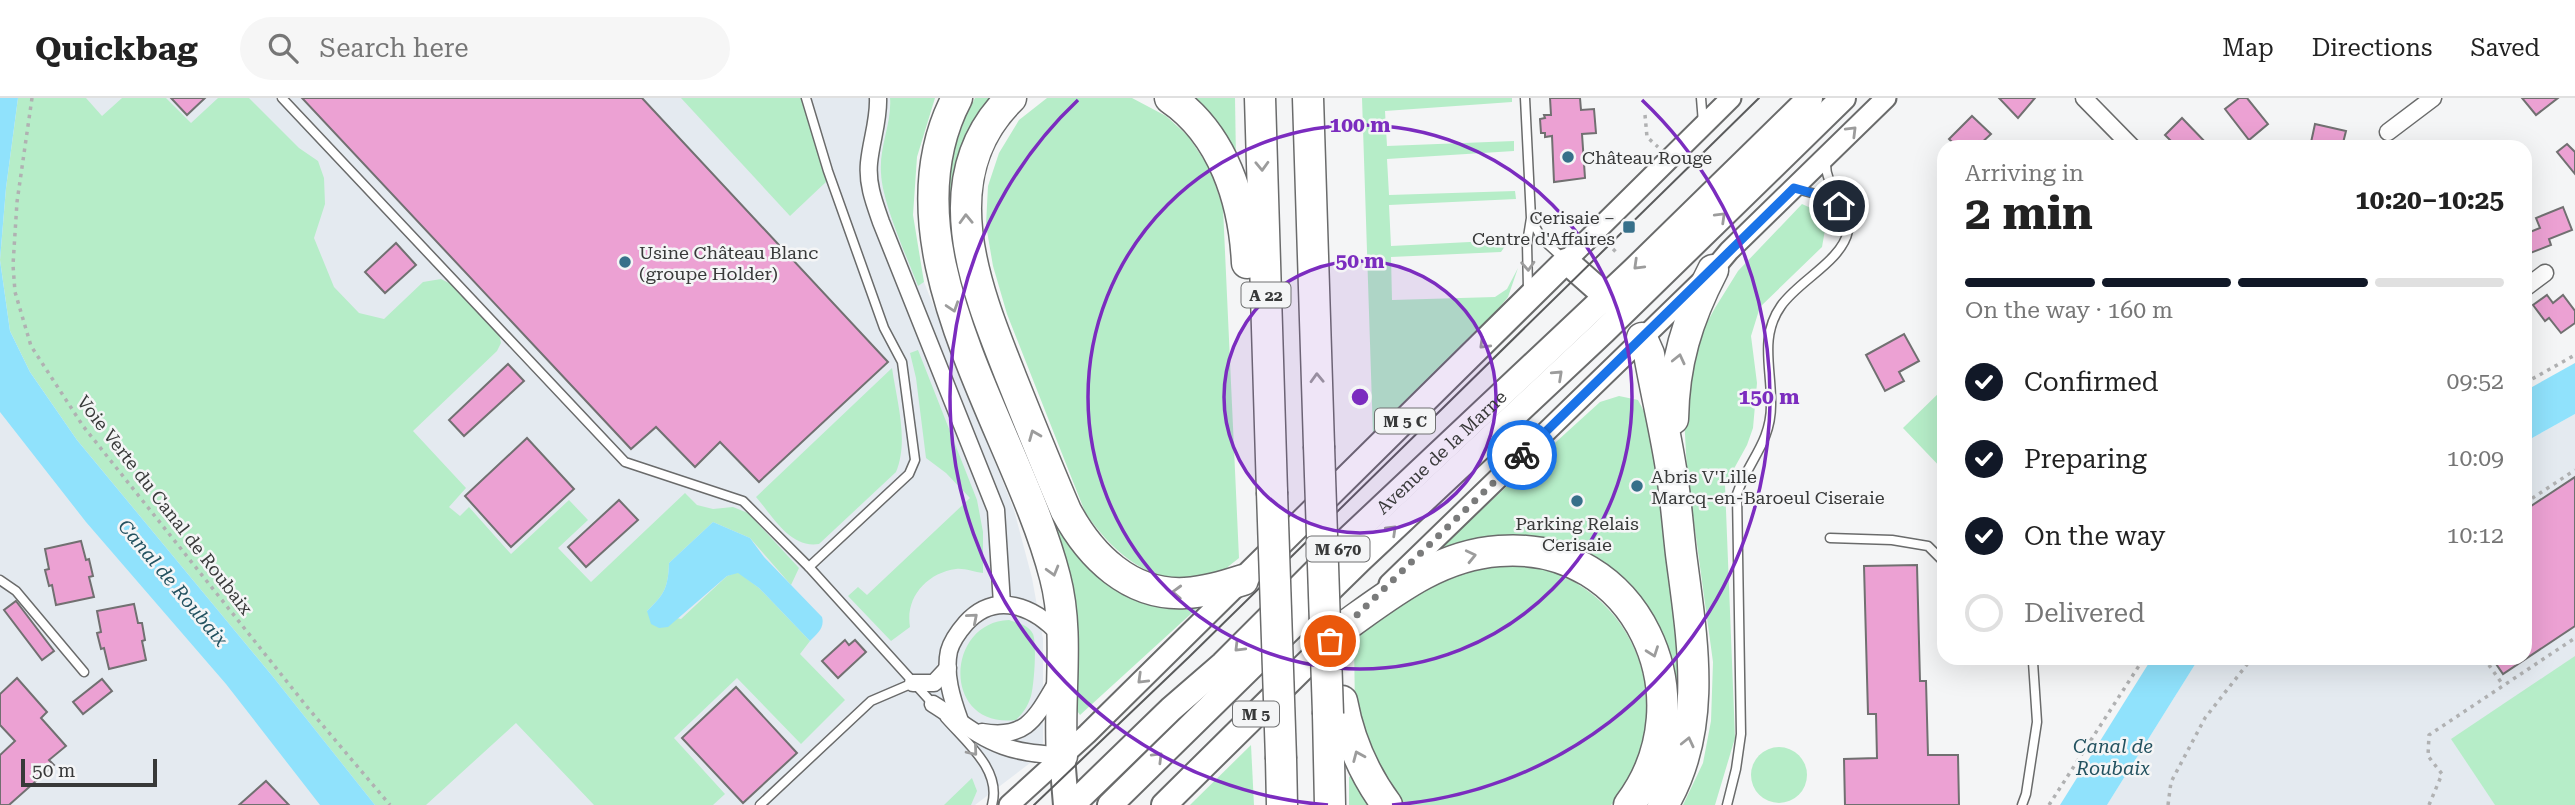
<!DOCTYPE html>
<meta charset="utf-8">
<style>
body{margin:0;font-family:"Roboto Serif",serif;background:#f6f6f6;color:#222;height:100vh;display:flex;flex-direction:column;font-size:26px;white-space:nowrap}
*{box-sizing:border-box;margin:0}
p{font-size:23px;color:#767676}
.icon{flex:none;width:38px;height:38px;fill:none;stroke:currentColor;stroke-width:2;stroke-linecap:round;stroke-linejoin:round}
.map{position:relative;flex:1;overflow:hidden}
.sheet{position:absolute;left:1937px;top:42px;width:595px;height:525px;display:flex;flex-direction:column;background:#fff;border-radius:21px;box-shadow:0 7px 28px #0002}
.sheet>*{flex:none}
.scale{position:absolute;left:21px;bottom:18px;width:136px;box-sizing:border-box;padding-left:7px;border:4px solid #383939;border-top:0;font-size:19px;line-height:24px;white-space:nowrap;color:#383939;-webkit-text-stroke:5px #f4f5f6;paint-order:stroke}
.pin{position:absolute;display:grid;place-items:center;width:60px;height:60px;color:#fff;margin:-30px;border:4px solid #fff;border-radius:50%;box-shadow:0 2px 7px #0007}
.courier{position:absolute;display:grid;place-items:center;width:70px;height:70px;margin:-35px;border:5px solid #1a73e8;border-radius:50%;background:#fff;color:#222;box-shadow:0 2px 9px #0007}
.summary em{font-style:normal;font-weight:700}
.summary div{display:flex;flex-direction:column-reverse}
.summary{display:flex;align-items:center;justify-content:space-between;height:119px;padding:0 28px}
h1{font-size:46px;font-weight:700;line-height:52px}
.bar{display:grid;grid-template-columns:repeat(4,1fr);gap:10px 7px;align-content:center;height:84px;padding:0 28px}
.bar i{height:9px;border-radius:5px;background:#e0e0e0}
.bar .current{background:#111827}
.bar p{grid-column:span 4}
ol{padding:0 28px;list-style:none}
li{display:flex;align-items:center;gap:21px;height:77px}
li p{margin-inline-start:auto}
li .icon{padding:7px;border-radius:50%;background:#111827;color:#fff;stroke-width:4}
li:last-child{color:#767676}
li i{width:38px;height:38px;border:4px solid #e0e0e0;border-radius:50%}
header{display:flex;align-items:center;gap:42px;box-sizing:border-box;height:98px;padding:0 35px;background:#fff;border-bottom:2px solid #e0e0e0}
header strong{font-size:33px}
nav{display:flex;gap:38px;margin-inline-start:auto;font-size:24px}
.search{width:490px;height:63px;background:#f6f6f6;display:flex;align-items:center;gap:18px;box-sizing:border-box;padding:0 24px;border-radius:38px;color:#767676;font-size:26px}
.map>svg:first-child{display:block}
.built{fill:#e4eaf0}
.green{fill:#b6edc8}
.water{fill:#90e2fc}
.building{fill:#eca1d3;stroke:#717071;stroke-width:2}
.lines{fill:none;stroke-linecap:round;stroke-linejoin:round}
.service-casing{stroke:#6a6b6b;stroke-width:11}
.minor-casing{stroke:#6a6b6b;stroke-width:19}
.tertiary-casing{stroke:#6a6b6b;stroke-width:23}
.primary-casing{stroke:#6a6b6b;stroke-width:28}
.motorway-casing{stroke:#6a6b6b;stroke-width:33}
.path{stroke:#b0b1b2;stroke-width:3.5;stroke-dasharray:3.5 5;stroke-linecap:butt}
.service{stroke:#fff;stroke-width:8}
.minor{stroke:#fff;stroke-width:16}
.tertiary{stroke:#fff;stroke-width:19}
.primary{stroke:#fff;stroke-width:24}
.motorway{stroke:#fff;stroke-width:30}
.tram{stroke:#5a5b5c;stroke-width:2}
.motorway-bridge-casing{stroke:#6a6b6b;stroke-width:33;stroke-linecap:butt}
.motorway-bridge{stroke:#fff;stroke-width:30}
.oneway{stroke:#9c9c9c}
.done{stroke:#7a7b7b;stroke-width:7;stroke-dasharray:0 12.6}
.route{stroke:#1a73e8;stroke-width:9}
.ring{fill:none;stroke:#7b2cbf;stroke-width:3.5}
.poi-dot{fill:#37708a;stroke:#f4f5f6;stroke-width:2.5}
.labels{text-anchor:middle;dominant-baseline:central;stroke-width:5;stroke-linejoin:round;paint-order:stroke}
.shield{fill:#f4f5f6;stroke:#707172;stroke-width:2}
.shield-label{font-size:16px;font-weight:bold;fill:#383939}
.poi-label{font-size:18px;fill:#383939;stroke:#f4f5f6;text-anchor:start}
.street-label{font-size:18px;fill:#383939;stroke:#f4f5f6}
.water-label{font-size:19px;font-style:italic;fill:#235260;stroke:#f4f5f6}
.centre{fill:#7b2cbf;stroke:#f4f5f6;stroke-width:3.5}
.ring-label{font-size:21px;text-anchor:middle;font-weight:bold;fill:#7b2cbf;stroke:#f4f5f6;stroke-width:5;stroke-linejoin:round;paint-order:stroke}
</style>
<header>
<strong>Quickbag</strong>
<div class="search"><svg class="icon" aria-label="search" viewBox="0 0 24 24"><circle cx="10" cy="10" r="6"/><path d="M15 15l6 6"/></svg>Search here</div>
<nav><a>Map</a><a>Directions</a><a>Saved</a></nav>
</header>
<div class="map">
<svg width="2575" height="707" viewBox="0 0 2575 707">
<rect width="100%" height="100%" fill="#f4f5f6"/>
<!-- built -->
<g class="built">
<path d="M18 0H890L891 14 881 75 888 104 918 187 924 184 1014 412 1032 480 1043 541V645L1034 662 975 707H375L274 580Z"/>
<path d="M0 303 335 707H0Z"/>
<path d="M2575 316V707H2107L2199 560H2525V344Z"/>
</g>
<!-- green -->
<g class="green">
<path d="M18 0H86L102 18 122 0H166L191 25 218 0H249L299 50 318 63 324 80 325 106 314 140 334 189 359 215 384 221 423 184 441 181 451 186 499 235 501 245 497 253 413 333 466 390 449 409 460 418 469 409 511 456 569 402 588 422 558 450 591 484 685 395 697 407 713 411 733 409 748 415 799 470 791 487 750 440 713 424 669 465C668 489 665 496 647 513L681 521 727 478 738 474 759 490 810 543 800 556 845 602 801 646 737 580 674 640 725 696 713 707H594L516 625 426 707H375L274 580 77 342 30 274 10 233 0 162 6 90Z"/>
<path d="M681 0H801L827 83 790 118Z"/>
<path d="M890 0H935L917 59 913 117 924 184 918 188C907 159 882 104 881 75 879 49 892 25 890 0Z"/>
<path d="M975 0H993C974 20 966 46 957 72L1066 441 1205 503 1080 617 1073 607 1076 524 976 249 950 157 946 76 966 17Z"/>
<path d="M1047 0H1132L1166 18 1188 38 1210 71 1223 110 1239 460C1231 466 1221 476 1212 479 1157 494 1113 456 1085 414L1007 216 993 168 986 127 988 88 999 55 1019 22Z"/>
<path d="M1192 0H1235L1236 63Z"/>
<path d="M1362 0H1512V4L1385 13 1387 48 1514 43V53L1387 61 1389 97 1515 93 1516 101 1389 107 1391 148 1509 142 1501 154 1391 159 1392 202 1495 199 1507 191 1518 170 1508 199 1490 221 1373 337Z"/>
<path d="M1802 106 1824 116 1825 132 1822 149 1760 209 1751 238 1757 285 1753 330 1747 347 1725 387 1735 640 1715 707H1683L1703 665 1711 623 1713 564 1687 373 1684 318 1687 261 1715 210 1738 173Z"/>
<path d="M918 252 977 402 983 434V475C974 474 964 470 956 471 927 475 905 499 910 529L891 543 848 498 858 489 867 497 970 400 946 375 926 360 916 280 910 255Z"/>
<path d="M892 270C897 304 909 343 896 374L819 446C790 451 772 417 756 399Z"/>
<path d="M1944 290V373L1903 330Z"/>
<path d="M1619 298 1638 302 1648 321 1669 460 1682 588 1676 636 1657 692 1648 707H1638L1672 613 1594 468 1428 460 1600 304Z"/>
<path d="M1494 467C1518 468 1545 468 1567 480 1631 513 1660 583 1642 652 1637 672 1627 692 1611 707H1405L1381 673 1355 613 1354 544 1385 512 1456 471Z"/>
<path d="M1009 522C1018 525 1029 527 1033 536 1037 547 1034 587 1031 598 1028 608 1023 615 1016 622 941 631 945 524 1009 522Z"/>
<path d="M2575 558V707H2495L2451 641Z"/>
<path d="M1251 647 1254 707H1190Z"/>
<circle cx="1779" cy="677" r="28"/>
<path d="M1353 676 1378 707H1349V679Z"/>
<path d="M972 680 977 693 971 707H944Z"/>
</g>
<!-- water -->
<g class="water">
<path d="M0 0H18L6 90 0 162 10 233 30 274 77 342 274 580 375 707H320L226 586 86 424 0 314Z"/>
<path d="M2575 265V316L2525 344V293Z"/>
<path d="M713 424 750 440 764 459 822 519C825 530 817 536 810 543L759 490 738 475 727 478 668 529 659 530 651 526 647 513C665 496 668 489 669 465Z"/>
<path d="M2152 560H2199L2107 707H2060Z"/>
</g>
<!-- building -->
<g class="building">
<path d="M171 0H205L187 17Z"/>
<path d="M302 0H642L888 264 759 384 720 344 695 369 656 329 631 351Z"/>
<path d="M1550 0H1580L1581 12 1594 11 1596 35 1582 36 1585 80 1554 84 1552 38 1545 39V35H1541L1540 21 1545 20 1544 17H1551Z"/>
<path d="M1999 0H2035L2018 20Z"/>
<path d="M2239 0H2247L2268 26 2249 42 2225 11Z"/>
<path d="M2522 0H2558L2536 17Z"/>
<path d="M1972 18 1991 36 1977 49H1957L1949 41Z"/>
<path d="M2182 20 2210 49H2177L2165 37Z"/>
<path d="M2315 26 2346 33 2342 49H2310Z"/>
<path d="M2567 46 2575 54V76L2557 54Z"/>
<path d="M2563 109 2572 132 2549 141 2551 147 2525 157V136L2540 130 2536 120Z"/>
<path d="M396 145 416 167 385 195 365 174Z"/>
<path d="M2547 197 2553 205 2563 197 2575 213V225L2561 235 2549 220 2545 223 2533 207Z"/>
<path d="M1904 236 1919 263 1899 274 1904 283 1885 293 1866 257Z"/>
<path d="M508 266 524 283 464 338 449 322Z"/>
<path d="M527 340 574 391 511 449 465 398Z"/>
<path d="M2575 379V528L2503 576 2492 560H2525V412Z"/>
<path d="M619 402 638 422 586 469 568 449Z"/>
<path d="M81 443 86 462 89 461 93 478 89 479 94 499 56 507 52 487 49 488 45 472 49 471 45 451Z"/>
<path d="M1917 467 1920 583H1926L1928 657H1958L1959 707H1845L1844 661 1877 660 1876 616H1868L1864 468Z"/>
<path d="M16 503 54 553 42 562 4 512Z"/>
<path d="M134 506 138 525H142L145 542 142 543 146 562 109 571 104 550 101 551 97 535 101 534 97 513Z"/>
<path d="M845 542 849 547 855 542 866 554 838 580 822 563Z"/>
<path d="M17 580 47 614 41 620 66 648 49 662 54 667 9 707H0V657L15 643 0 627V596Z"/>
<path d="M102 581 112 593 83 616 73 604Z"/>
<path d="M736 589 797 655 743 705 682 640Z"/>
<path d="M266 683 289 707H239Z"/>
</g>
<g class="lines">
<!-- service casing -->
<g class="service-casing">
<g id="service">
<path d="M282 0 625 364 743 403 809 469 934 607"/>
<path d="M806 0 828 73 884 230 902 264 915 362 909 376 809 469"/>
<path d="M1525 0 1531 120 1527 145 1528 191"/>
<path d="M1701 0 1703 25"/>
<path d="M1797 91 1823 98 1839 108"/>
<path d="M1532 123 1542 141 1564 161"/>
<path d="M1830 440 1892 442 1928 448 1944 464"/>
<path d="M0 482 16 493 84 574"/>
<path d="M945 620C966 644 1002 672 992 707"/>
<path d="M760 707 871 603 913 585"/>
<path d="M1727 707 1736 671 1741 636 1737 396C1748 363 1771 345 1771 307 1772 272 1759 239 1781 208 1798 183 1842 163 1848 133 1853 109 1824 91 1826 63"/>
<path d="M2022 707 2026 696 2037 624 2033 564 2030 560"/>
</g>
</g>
<!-- minor casing -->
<g class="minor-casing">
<g id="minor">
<path d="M878 0C879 22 871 43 869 65 867 86 874 104 881 124L996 412 1002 506"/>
<path d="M2084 0 2132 49"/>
<path d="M2388 34 2433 0"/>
<path d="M2525 190 2545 175"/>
<path d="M913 585H934L948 570"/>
<path d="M933 606C956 620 977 639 1003 648 1022 655 1042 656 1062 658"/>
<path d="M960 623C952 601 944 576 949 553 952 542 959 533 966 525 996 492 1035 509 1060 537"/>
<path d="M982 634C1027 642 1036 619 1057 584"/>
</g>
</g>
<!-- tertiary casing -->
<g class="tertiary-casing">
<g id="tertiary">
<path d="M1566 163 1731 0"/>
<path d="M1389 486 1713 172 1729 153 1886 0"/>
<path d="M1009 707 1087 636 1238 487"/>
</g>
</g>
<!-- primary casing -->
<g class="primary-casing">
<g id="primary">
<path d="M1243 482 1566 163 1618 209"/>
<path d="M1062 658 1066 707"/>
<path id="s1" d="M1072 707 1171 611 1223 566 1348 441 1634 172 1810 0"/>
<path d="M1110 707 1360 462 1604 233 1843 0"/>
<path d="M1164 707 1335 538"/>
</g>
</g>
<!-- motorway casing -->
<g class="motorway-casing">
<g id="motorway">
<path d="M957 0C878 150 1018 334 1055 479 1070 536 1058 599 1062 658"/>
<path d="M1011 0C930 79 976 191 1011 279 1029 324 1047 369 1066 413 1090 458 1130 498 1185 495 1205 494 1224 488 1243 482"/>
<path d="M1170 0C1223 36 1244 103 1247 165"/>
<path d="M1260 0 1272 394"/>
<path d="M1308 0 1319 348"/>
<path d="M1642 240 1649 256C1656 296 1666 336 1672 377 1676 403 1678 430 1681 456 1692 541 1709 630 1663 707"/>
<path d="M1673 321C1674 265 1687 222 1713 172"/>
<path d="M1348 526C1394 493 1440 457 1499 453 1637 442 1709 601 1629 707"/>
<path d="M1342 603C1349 641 1364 676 1387 707"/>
<path d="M1328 616 1330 707"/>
<path d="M1281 661 1282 707"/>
</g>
</g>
<!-- path -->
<g class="path">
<path d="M32 0 17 104 13 167 15 194 31 248 83 328 308 610 390 707"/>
<path d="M1645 17 1647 39 1658 49"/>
<path d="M1607 145 1619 157"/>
<path d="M2525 285 2575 257"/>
<path d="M2525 405 2575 372"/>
<path d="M2484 560 2503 587"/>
<path d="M2049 707 2144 560"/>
<path d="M2168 707 2171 684 2205 620 2252 560"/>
<path d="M2429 707 2442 676 2428 658 2429 637 2575 540"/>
</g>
<!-- service -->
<use href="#service" class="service"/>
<!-- minor -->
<use href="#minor" class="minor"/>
<!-- tertiary -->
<use href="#tertiary" class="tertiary"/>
<!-- primary -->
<use href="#primary" class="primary"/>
<!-- motorway -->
<use href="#motorway" class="motorway"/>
<!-- tram -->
<path class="tram" d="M1034 707 1189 559 1759 0"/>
<!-- motorway-bridge casing -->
<g class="motorway-bridge-casing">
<g id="motorway-bridge">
<path d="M1319 348 1328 616"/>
<path d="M1272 394 1281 661"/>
</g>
</g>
<!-- motorway-bridge -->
<use href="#motorway-bridge" class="motorway-bridge"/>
</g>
<!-- one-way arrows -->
<defs><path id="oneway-chevron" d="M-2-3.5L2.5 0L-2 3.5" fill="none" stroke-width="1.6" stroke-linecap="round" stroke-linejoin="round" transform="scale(1.75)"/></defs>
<g class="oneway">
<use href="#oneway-chevron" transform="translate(1852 33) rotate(-45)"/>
<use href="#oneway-chevron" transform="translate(1262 68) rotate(88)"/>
<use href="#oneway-chevron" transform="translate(1721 119) rotate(-44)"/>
<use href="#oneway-chevron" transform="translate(966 121) rotate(-92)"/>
<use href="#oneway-chevron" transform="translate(1638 167) rotate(136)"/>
<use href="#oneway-chevron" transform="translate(1528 168) rotate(87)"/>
<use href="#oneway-chevron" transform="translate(953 209) rotate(72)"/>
<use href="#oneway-chevron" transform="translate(1484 246) rotate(136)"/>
<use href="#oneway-chevron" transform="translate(1679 261) rotate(-77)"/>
<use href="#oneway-chevron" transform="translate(1558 277) rotate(-43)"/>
<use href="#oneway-chevron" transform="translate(1317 280) rotate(-92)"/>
<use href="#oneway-chevron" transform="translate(1034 337) rotate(-112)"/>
<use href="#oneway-chevron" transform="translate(1392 432) rotate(-44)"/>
<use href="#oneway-chevron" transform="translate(1471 458) rotate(-13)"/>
<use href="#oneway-chevron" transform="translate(1053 473) rotate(74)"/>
<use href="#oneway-chevron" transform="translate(1177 494) rotate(-178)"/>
<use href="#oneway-chevron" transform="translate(973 520) rotate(-41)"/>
<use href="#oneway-chevron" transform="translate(1239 549) rotate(135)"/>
<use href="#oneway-chevron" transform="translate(1653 554) rotate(70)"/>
<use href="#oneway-chevron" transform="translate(1142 581) rotate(136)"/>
<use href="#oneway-chevron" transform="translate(1688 644) rotate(-77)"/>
<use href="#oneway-chevron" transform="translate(973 653) rotate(50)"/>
<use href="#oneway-chevron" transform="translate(1358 658) rotate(-113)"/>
<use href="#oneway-chevron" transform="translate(1158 659) rotate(-45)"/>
</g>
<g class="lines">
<!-- done -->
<path class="done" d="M1330 543 1522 357"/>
<!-- route -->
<path class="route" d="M1522 357 1794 90 1823 98 1839 108"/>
</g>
<!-- distance rings -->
<circle cx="1360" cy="299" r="136" fill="#7b2cbf" fill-opacity=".12"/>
<g class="ring">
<circle cx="1360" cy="299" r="136"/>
<circle cx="1360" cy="299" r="272"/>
<path d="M1328 707A409 409 0 0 1 1078 2M1642 2A409 409 0 0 1 1392 707"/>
</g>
<!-- markers -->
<g class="poi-dot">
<circle cx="1568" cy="59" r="7"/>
<rect x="1622" y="122" width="14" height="14" rx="3.5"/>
<circle cx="625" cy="164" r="7"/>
<circle cx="1637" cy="388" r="7"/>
<circle cx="1577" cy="403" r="7"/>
</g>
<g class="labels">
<!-- shield labels -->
<g class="shield">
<rect x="1241.5" y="184.5" width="49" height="25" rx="5"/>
<rect x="1375" y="310.5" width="60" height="25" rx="5"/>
<rect x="1306.5" y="438.5" width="63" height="25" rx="5"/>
<rect x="1233" y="603.5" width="46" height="25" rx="5"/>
</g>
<g class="shield-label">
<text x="1266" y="197">A 22</text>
<text x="1405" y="323">M 5 C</text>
<text x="1338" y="451">M 670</text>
<text x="1256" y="616">M 5</text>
</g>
<!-- poi labels -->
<g class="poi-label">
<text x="1582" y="59">Château Rouge</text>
<text x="1615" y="119" text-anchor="end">Cerisaie –<tspan x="1615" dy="21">Centre d'Affaires</tspan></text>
<text x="639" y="154">Usine Château Blanc<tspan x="639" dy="21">(groupe Holder)</tspan></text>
<text x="1651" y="378">Abris V'Lille<tspan x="1651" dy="21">Marcq-en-Baroeul Ciseraie</tspan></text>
<text x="1577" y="425" text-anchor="middle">Parking Relais<tspan x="1577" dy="21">Cerisaie</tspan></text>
</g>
<!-- street labels -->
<g class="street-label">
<text stroke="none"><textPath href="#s1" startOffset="511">Avenue de la Marne</textPath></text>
<text transform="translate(165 407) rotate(52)">Voie Verte du Canal de Roubaix</text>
</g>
<!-- water labels -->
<g class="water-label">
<text transform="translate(173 485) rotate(50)">Canal de Roubaix</text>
<text x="2113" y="648">Canal de<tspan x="2113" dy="22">Roubaix</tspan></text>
</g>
</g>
<circle cx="1360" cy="299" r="10" class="centre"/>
<g class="ring-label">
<text x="1360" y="34">100 m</text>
<text x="1360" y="170">50 m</text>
<text x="1769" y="306">150 m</text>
</g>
</svg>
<div class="scale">50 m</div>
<div class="pin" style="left:1330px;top:543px;background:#ea580c"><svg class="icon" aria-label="bag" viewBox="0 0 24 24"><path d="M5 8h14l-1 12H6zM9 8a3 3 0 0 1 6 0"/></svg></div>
<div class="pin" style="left:1839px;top:108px;background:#1f2937"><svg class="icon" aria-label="home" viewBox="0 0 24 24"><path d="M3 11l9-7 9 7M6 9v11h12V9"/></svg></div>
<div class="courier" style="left:1522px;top:357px"><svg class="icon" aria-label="bike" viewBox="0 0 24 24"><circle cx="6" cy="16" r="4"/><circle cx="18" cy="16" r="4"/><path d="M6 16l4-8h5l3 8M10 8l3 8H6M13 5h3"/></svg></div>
<section class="sheet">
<div class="summary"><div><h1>2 min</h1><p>Arriving in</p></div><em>10:20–10:25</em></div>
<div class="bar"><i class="current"></i><i class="current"></i><i class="current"></i><i></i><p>On the way · 160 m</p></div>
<ol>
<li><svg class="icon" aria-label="check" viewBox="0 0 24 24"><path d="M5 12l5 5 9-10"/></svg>Confirmed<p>09:52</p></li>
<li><svg class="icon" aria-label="check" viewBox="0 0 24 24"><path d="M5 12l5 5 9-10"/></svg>Preparing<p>10:09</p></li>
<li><svg class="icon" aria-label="check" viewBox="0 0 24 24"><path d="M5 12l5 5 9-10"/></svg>On the way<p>10:12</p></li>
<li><i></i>Delivered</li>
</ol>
</section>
</div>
